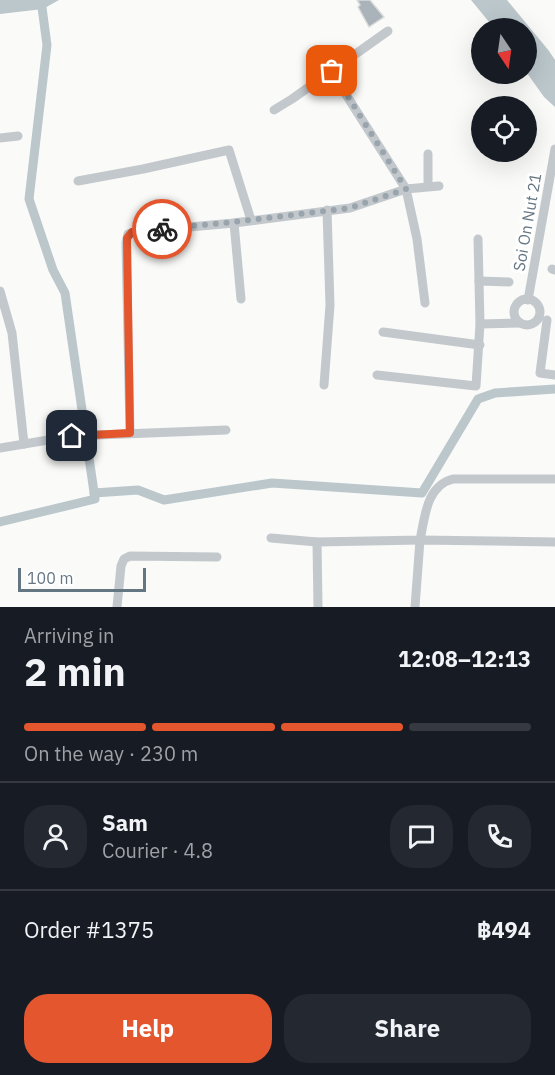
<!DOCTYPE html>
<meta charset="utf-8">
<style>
body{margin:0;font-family:"IBM Plex Sans",sans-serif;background:#242831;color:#f1f3f6;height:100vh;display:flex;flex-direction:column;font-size:22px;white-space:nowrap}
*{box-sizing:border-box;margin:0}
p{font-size:20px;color:#9ea1a6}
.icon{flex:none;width:33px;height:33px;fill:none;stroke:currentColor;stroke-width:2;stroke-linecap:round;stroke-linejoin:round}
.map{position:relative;height:607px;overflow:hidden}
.details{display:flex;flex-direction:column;background:#171b24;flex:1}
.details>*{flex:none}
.needle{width:39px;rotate:167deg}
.buttons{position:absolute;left:471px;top:18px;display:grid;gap:12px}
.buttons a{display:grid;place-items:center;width:66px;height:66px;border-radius:50%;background:#171b24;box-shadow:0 6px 24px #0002;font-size:30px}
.scale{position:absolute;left:18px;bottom:15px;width:128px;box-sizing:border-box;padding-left:6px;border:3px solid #657683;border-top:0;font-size:16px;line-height:21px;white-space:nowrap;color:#657683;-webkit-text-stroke:4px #fff;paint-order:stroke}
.pin{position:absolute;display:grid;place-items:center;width:51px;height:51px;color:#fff;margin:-26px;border-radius:12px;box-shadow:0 3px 9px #0006}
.courier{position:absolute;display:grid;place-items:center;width:60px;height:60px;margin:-30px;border:4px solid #e4572e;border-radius:50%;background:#fff;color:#222;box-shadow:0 2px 8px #0007}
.overview em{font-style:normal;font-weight:800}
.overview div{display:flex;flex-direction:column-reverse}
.overview{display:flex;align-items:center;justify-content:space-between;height:102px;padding:0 24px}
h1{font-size:39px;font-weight:800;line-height:45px}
.bar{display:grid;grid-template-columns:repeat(4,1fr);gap:9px 6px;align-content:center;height:72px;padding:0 24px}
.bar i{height:8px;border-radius:4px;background:#363941}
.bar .selected{background:#e4572e}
.bar p{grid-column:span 4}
.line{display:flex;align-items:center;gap:15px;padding:0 24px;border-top:2px solid #363941}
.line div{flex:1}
.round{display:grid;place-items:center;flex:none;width:63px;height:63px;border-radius:24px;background:#242831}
.action{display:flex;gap:12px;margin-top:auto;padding:12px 24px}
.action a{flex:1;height:69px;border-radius:24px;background:#e4572e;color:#fff;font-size:24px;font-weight:800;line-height:69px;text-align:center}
.action a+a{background:#242831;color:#f1f3f6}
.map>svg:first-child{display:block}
.water{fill:#bbc7cb}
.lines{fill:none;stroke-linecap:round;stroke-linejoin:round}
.canal{stroke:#bbc7cb;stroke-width:9}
.building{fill:#aab3b9;stroke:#dcdcda;stroke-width:1.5}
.street{stroke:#c3c8cc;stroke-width:9}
.done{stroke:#99a4ac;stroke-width:6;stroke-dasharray:0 10.8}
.route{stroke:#e4572e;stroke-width:8}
.labels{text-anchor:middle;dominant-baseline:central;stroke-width:6;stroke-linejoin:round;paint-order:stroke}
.street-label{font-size:16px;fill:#657683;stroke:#fff}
</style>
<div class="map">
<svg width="555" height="607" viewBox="0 0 555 607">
<rect width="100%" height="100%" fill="#fafaf8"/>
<!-- water -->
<g class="water">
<path d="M0 0H59L43 9 0 14Z"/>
<path d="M471 0H507L549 51 555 60V107L544 97 527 73 526 28H494Z"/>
</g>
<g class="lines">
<!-- canal -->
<g class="canal">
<path d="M94 493 138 490 164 500 272 483 422 493 478 399 495 393 555 389"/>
<path d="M0 522 95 499 65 293 53 270 29 199 47 45 41 0"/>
</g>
</g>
<!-- building -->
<path class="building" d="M357 0H370L384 17 369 27 358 7 360 5Z"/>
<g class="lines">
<!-- street -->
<g class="street">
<path d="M331 71 406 189 417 239 425 303"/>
<path d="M274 110 292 99 388 31"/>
<path d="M0 138 18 136"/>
<path d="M78 181 143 169 229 150 251 220"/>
<path d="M428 186V154"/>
<path d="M234 223 241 299"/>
<path d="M478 239 480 324"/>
<path d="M552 269 555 270"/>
<path d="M479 281 509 282"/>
<path d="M0 291 12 333 24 444"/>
<circle cx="527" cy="312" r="13"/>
<path d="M528 300 555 149"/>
<path d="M547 320 540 373 555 375"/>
<path d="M383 332 480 345"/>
<path d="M377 375 476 386 480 324 520 323"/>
<path d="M324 385 330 305 327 210"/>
<path d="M130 433 126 243 128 234 134 232 234 223 350 208 406 189 439 186"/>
<path d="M0 448 72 436 226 430"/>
<path d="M271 538 317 542 420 540C425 517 426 486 453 479H555"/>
<path d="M317 542 318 607"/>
<path d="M117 607 121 566 124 559 130 556 217 557"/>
<path d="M415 607 420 540 555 542"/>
</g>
</g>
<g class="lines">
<!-- done -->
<path class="done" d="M162 229 234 222 350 208 406 189 332 71"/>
<!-- route -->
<path class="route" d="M72 436 130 433 127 238 132 232 162 229"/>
</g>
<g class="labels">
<!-- street labels -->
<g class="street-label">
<text transform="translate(527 222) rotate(-80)">Soi On Nut 21</text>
</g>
</g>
</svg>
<div class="buttons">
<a><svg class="needle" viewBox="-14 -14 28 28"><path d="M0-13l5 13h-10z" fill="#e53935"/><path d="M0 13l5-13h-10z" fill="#9ea1a6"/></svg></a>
<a><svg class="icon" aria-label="locate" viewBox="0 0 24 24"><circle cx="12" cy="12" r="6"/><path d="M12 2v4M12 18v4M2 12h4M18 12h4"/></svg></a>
</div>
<div class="scale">100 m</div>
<div class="pin" style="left:332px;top:71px;background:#ea580c"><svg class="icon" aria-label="bag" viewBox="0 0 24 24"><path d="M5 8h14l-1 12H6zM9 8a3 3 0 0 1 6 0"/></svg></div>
<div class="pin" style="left:72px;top:436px;background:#1f2937"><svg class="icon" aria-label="home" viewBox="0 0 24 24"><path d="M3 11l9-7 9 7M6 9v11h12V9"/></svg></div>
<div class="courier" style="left:162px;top:229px"><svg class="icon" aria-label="bike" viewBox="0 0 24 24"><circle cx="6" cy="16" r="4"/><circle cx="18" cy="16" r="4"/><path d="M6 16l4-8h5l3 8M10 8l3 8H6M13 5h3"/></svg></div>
</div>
<section class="details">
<div class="overview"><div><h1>2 min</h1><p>Arriving in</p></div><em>12:08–12:13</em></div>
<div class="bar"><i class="selected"></i><i class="selected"></i><i class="selected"></i><i></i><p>On the way · 230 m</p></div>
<div class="line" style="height:108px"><a class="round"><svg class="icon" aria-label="person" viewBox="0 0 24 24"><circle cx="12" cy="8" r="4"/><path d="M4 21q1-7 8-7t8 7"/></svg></a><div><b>Sam</b><p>Courier · 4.8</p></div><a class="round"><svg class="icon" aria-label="chat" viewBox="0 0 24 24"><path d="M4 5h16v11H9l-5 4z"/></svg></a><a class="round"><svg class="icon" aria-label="phone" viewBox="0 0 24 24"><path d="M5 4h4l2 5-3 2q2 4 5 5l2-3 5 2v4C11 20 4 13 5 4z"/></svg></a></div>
<div class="line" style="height:78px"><div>Order #1375</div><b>฿494</b></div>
<div class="action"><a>Help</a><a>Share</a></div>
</section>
